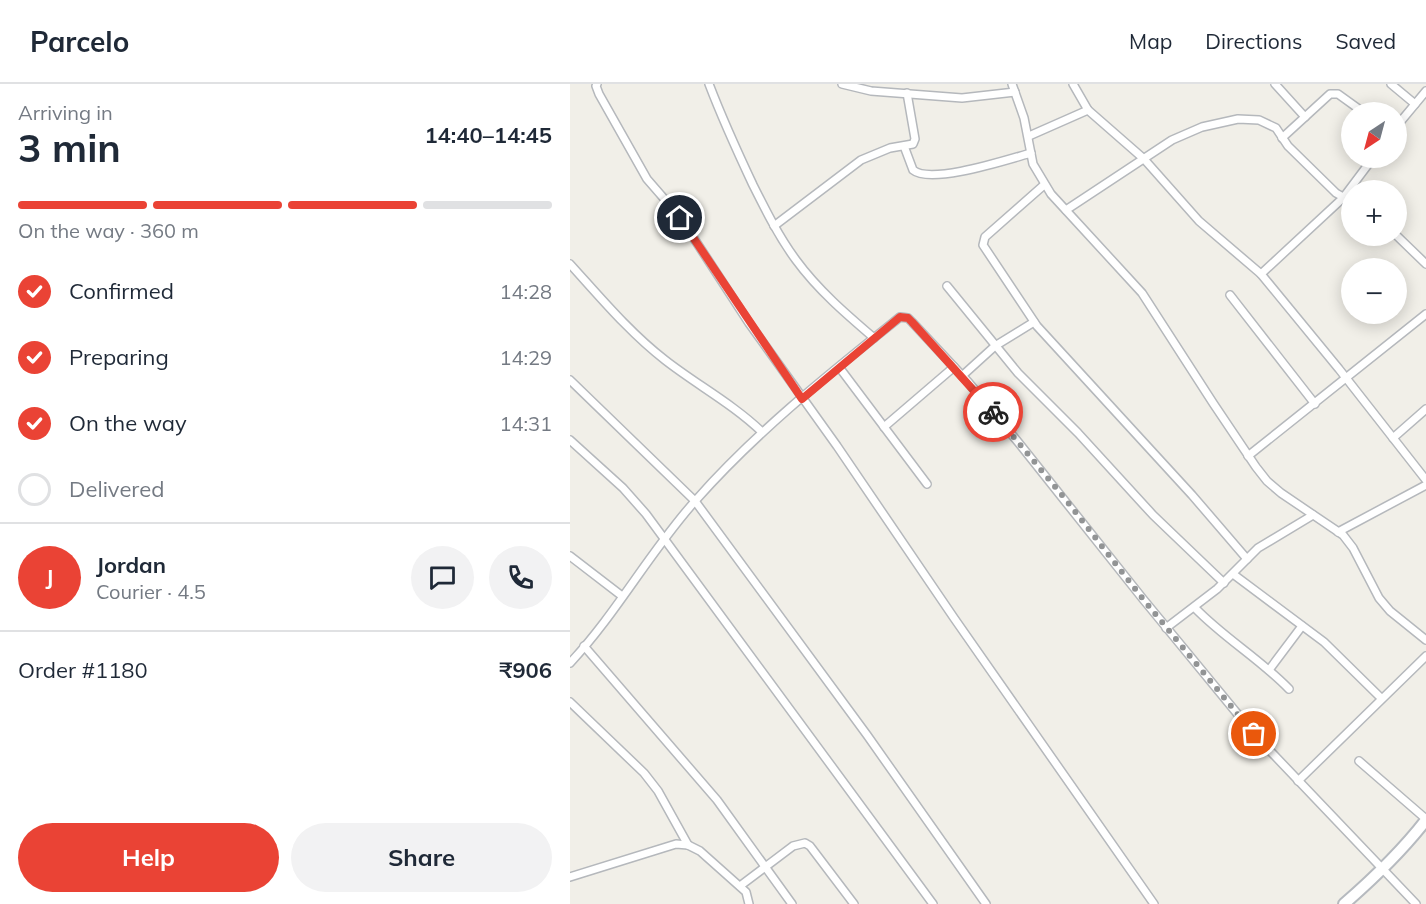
<!DOCTYPE html>
<meta charset="utf-8">
<style>
body{margin:0;font-family:Mulish,sans-serif;background:#f2f2f3;color:#1f2937;height:100vh;display:flex;flex-direction:column;font-size:22px;white-space:nowrap}
*{box-sizing:border-box;margin:0}
p{font-size:20px;color:#747a83}
.icon{flex:none;width:33px;height:33px;fill:none;stroke:currentColor;stroke-width:2;stroke-linecap:round;stroke-linejoin:round}
.map{position:relative;flex:1;overflow:hidden}
.panel{display:flex;flex-direction:column;background:#fff;width:570px}
.panel>*{flex:none}
.needle{width:39px;rotate:216deg}
.fabs{position:absolute;left:771px;top:18px;display:grid;gap:12px}
.fabs a{display:grid;place-items:center;width:66px;height:66px;border-radius:50%;background:#fff;box-shadow:0 3px 15px #0003;font-size:30px}
.pin{position:absolute;display:grid;place-items:center;width:51px;height:51px;color:#fff;margin:-26px;border:3px solid #fff;border-radius:50%;box-shadow:0 2px 6px #0007}
.courier{position:absolute;display:grid;place-items:center;width:60px;height:60px;margin:-30px;border:4px solid #ea4335;border-radius:50%;background:#fff;color:#222;box-shadow:0 2px 8px #0007}
.overview em{font-style:normal;font-weight:700}
.overview div{display:flex;flex-direction:column-reverse}
.overview{display:flex;align-items:center;justify-content:space-between;height:102px;padding:0 18px}
h1{font-size:39px;font-weight:700;line-height:45px}
.bar{display:grid;grid-template-columns:repeat(4,1fr);gap:9px 6px;align-content:center;height:72px;padding:0 18px}
.bar i{height:8px;border-radius:4px;background:#e0e1e3}
.bar .on{background:#ea4335}
.bar p{grid-column:span 4}
.line{display:flex;align-items:center;gap:15px;padding:0 18px;border-top:2px solid #e0e1e3}
.line div{flex:1}
.round{display:grid;place-items:center;flex:none;width:63px;height:63px;border-radius:32px;background:#f2f2f3}
ol{padding:0 18px;list-style:none}
li{display:flex;align-items:center;gap:18px;height:66px}
li p{margin-inline-start:auto}
li .icon{padding:6px;border-radius:50%;background:#ea4335;color:#fff;stroke-width:4}
li:last-child{color:#747a83}
li i{width:33px;height:33px;border:3px solid #e0e1e3;border-radius:50%}
.primary-button{display:flex;gap:12px;margin-top:auto;padding:12px 18px}
.primary-button a{flex:1;height:69px;border-radius:36px;background:#ea4335;color:#fff;font-size:24px;font-weight:700;line-height:69px;text-align:center}
.primary-button a+a{background:#f2f2f3;color:#1f2937}
header{display:flex;align-items:center;gap:36px;box-sizing:border-box;height:84px;padding:0 30px;background:#fff;border-bottom:2px solid #e0e1e3}
header strong{font-size:28px}
nav{display:flex;gap:33px;margin-inline-start:auto;font-size:21px}
main{display:flex;flex:1;min-height:0}
.map>svg:first-child{display:block}
.lines{fill:none;stroke-linecap:round;stroke-linejoin:round}
.street-casing{stroke:#b5b8bc;stroke-width:10}
.secondary-casing{stroke:#b6babf;stroke-width:14}
.street{stroke:#fff;stroke-width:7}
.secondary{stroke:#fff;stroke-width:10}
.done{stroke:#929495;stroke-width:6;stroke-dasharray:0 10.8}
.route{stroke:#ea4335;stroke-width:8}
</style>
<header>
<strong>Parcelo</strong>
<nav><a>Map</a><a>Directions</a><a>Saved</a></nav>
</header>
<main>
<section class="panel">
<div class="overview"><div><h1>3 min</h1><p>Arriving in</p></div><em>14:40–14:45</em></div>
<div class="bar"><i class="on"></i><i class="on"></i><i class="on"></i><i></i><p>On the way · 360 m</p></div>
<ol>
<li><svg class="icon" aria-label="check" viewBox="0 0 24 24"><path d="M5 12l5 5 9-10"/></svg>Confirmed<p>14:28</p></li>
<li><svg class="icon" aria-label="check" viewBox="0 0 24 24"><path d="M5 12l5 5 9-10"/></svg>Preparing<p>14:29</p></li>
<li><svg class="icon" aria-label="check" viewBox="0 0 24 24"><path d="M5 12l5 5 9-10"/></svg>On the way<p>14:31</p></li>
<li><i></i>Delivered</li>
</ol>
<div class="line" style="height:108px"><b class="round" style="background:#ea4335;color:#fff">J</b><div><b>Jordan</b><p>Courier · 4.5</p></div><a class="round"><svg class="icon" aria-label="chat" viewBox="0 0 24 24"><path d="M4 5h16v11H9l-5 4z"/></svg></a><a class="round"><svg class="icon" aria-label="phone" viewBox="0 0 24 24"><path d="M5 4h4l2 5-3 2q2 4 5 5l2-3 5 2v4C11 20 4 13 5 4z"/></svg></a></div>
<div class="line" style="height:78px"><div>Order #1180</div><b>₹906</b></div>
<div class="primary-button"><a>Help</a><a>Share</a></div>
</section>
<div class="map">
<svg width="856" height="820" viewBox="0 0 856 820">
<rect width="100%" height="100%" fill="#f1efe8"/>
<g class="lines">
<!-- street casing -->
<g class="street-casing">
<g id="street">
<path d="M27 0 26 2 29 10 77 95 110 133 179 239 267 362 384 534 584 820"/>
<path d="M139 0C152 34 167 67 183 101 196 127 209 153 226 176 248 206 276 230 304 254"/>
<path d="M272 0 301 7 392 14 445 8"/>
<path d="M442 0 454 34 463 80 481 110 572 209 643 319 686 383 697 397 711 409 773 451 783 464 809 514 820 527 856 556"/>
<path d="M503 0 518 26 574 75 629 137 691 190"/>
<path d="M705 0 735 33"/>
<path d="M821 0 845 20"/>
<path d="M826 43 856 7"/>
<path d="M459 52 518 26"/>
<path d="M712 54 760 10H768L793 28"/>
<path d="M334 62 343 86C361 101 439 75 461 69"/>
<path d="M803 74 773 114 691 190 769 285 856 396"/>
<path d="M474 101 415 153 413 161 467 242 622 411 677 475"/>
<path d="M496 126 602 56 632 43 668 35 689 36 706 44 718 62 766 109 782 118"/>
<path d="M204 142 291 76 320 64 343 60 345 55 337 9"/>
<path d="M826 151 856 180"/>
<path d="M0 180C30 213 60 249 95 276 127 301 163 320 192 348"/>
<path d="M377 202 448 289 508 349 583 431 654 499"/>
<path d="M660 211 745 320"/>
<path d="M269 283 357 400"/>
<path d="M392 292 425 262 464 238"/>
<path d="M0 296 125 417 297 651 416 820"/>
<path d="M314 343 384 283"/>
<path d="M823 354 856 325"/>
<path d="M0 356 53 404 76 430 363 820"/>
<path d="M678 372 856 230"/>
<path d="M768 448 856 401"/>
<path d="M0 472 52 512"/>
<path d="M663 490 754 558 811 614"/>
<path d="M625 524C654 554 690 575 719 605"/>
<path d="M596 544 647 505 688 464 743 431"/>
<path d="M14 562 147 716 222 820"/>
<path d="M0 579C47 529 80 467 126 416 187 347 259 290 330 233L338 234 342 238 399 299 448 358 573 515 684 650 846 820"/>
<path d="M699 586 732 542"/>
<path d="M0 618 74 689 88 707 118 761"/>
<path d="M789 677 856 735"/>
<path d="M728 697 856 572"/>
<path d="M0 793 106 760 118 761 130 767 176 808 179 820"/>
<path d="M170 802 223 762 235 759 240 762 284 820"/>
</g>
</g>
<!-- secondary casing -->
<g class="secondary-casing">
<path id="secondary" d="M774 820C804 794 832 767 856 736"/>
</g>
<!-- street -->
<use href="#street" class="street"/>
<!-- secondary -->
<use href="#secondary" class="secondary"/>
</g>
<g class="lines">
<!-- done -->
<path class="done" d="M423 328 496 416 573 515 684 650"/>
<!-- route -->
<path class="route" d="M110 134 232 315 330 233 338 234 342 238 423 328"/>
</g>
</svg>
<div class="fabs">
<a><svg class="needle" viewBox="-14 -14 28 28"><path d="M0-13l5 13h-10z" fill="#e53935"/><path d="M0 13l5-13h-10z" fill="#747a83"/></svg></a>
<a>+</a>
<a>−</a>
</div>
<div class="pin" style="left:684px;top:650px;background:#ea580c"><svg class="icon" aria-label="bag" viewBox="0 0 24 24"><path d="M5 8h14l-1 12H6zM9 8a3 3 0 0 1 6 0"/></svg></div>
<div class="pin" style="left:110px;top:134px;background:#1f2937"><svg class="icon" aria-label="home" viewBox="0 0 24 24"><path d="M3 11l9-7 9 7M6 9v11h12V9"/></svg></div>
<div class="courier" style="left:423px;top:328px"><svg class="icon" aria-label="bike" viewBox="0 0 24 24"><circle cx="6" cy="16" r="4"/><circle cx="18" cy="16" r="4"/><path d="M6 16l4-8h5l3 8M10 8l3 8H6M13 5h3"/></svg></div>
</div>
</main>
